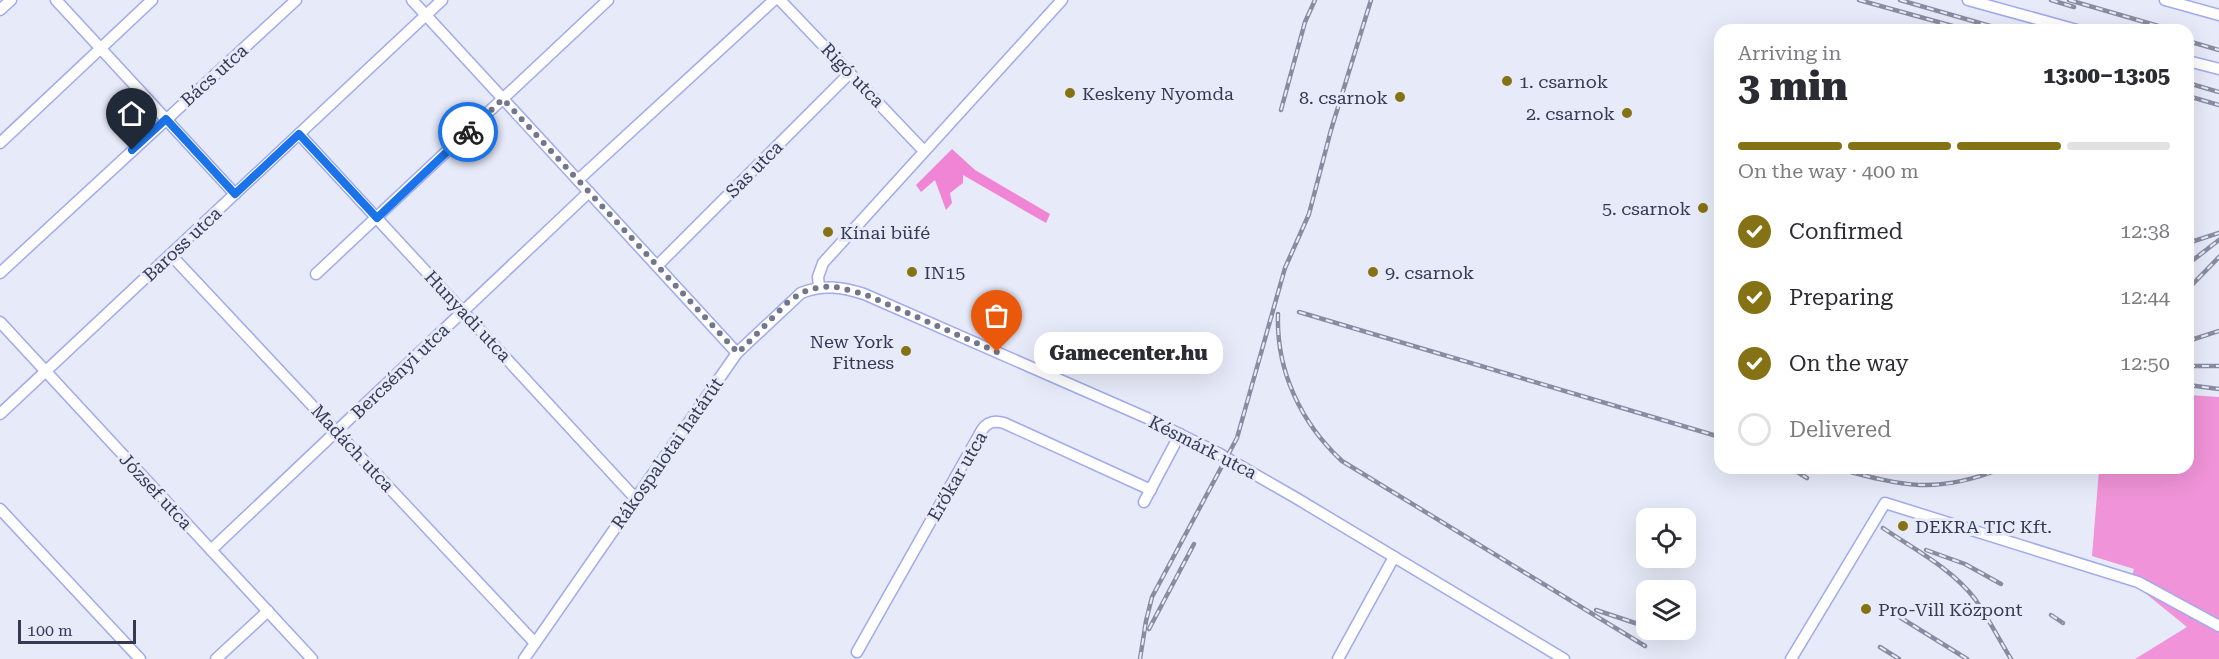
<!DOCTYPE html>
<meta charset="utf-8">
<style>
body{margin:0;font-family:"Roboto Serif",serif;background:#f2f2f3;color:#2b2b33;height:100vh;display:flex;flex-direction:column;font-size:22px;white-space:nowrap}
*{box-sizing:border-box;margin:0}
p{font-size:20px;color:#7c7c81}
.icon{flex:none;width:33px;height:33px;fill:none;stroke:currentColor;stroke-width:2;stroke-linecap:round;stroke-linejoin:round}
.map{position:relative;flex:1;overflow:hidden}
.sheet{position:absolute;left:1714px;top:24px;width:480px;height:450px;display:flex;flex-direction:column;background:#fff;border-radius:18px;box-shadow:0 6px 24px #0002}
.sheet>*{flex:none}
.controls{position:absolute;left:1636px;top:508px;display:grid;gap:12px}
.controls a{display:grid;place-items:center;width:60px;height:60px;border-radius:12px;background:#fff;box-shadow:0 6px 24px #0002;font-size:30px}
.scale{position:absolute;left:18px;bottom:15px;width:118px;box-sizing:border-box;padding-left:6px;border:3px solid #353954;border-top:0;font-size:16px;line-height:21px;white-space:nowrap;color:#353954;-webkit-text-stroke:4px #e7eaf8;paint-order:stroke}
.pin{position:absolute;display:grid;place-items:center;width:51px;height:51px;color:#fff;margin:-62px -26px;border-radius:50% 50% 50% 0;rotate:-45deg;box-shadow:0 0 6px #0007}
.pin .icon{rotate:45deg}
.courier{position:absolute;display:grid;place-items:center;width:60px;height:60px;margin:-30px;border:4px solid #1a73e8;border-radius:50%;background:#fff;color:#222;box-shadow:0 2px 8px #0007}
.bubble{position:absolute;height:42px;border-radius:18px;background:#fff;box-shadow:0 6px 24px #0002;font-size:20px;font-weight:800;line-height:42px;text-align:center}
.headline em{font-style:normal;font-weight:800}
.headline div{display:flex;flex-direction:column-reverse}
.headline{display:flex;align-items:center;justify-content:space-between;height:102px;padding:0 24px}
h1{font-size:39px;font-weight:800;line-height:45px}
.bar{display:grid;grid-template-columns:repeat(4,1fr);gap:9px 6px;align-content:center;height:72px;padding:0 24px}
.bar i{height:8px;border-radius:4px;background:#e1e1e2}
.bar .selected{background:#857214}
.bar p{grid-column:span 4}
ol{padding:0 24px;list-style:none}
li{display:flex;align-items:center;gap:18px;height:66px}
li p{margin-inline-start:auto}
li .icon{padding:6px;border-radius:50%;background:#857214;color:#fff;stroke-width:4}
li:last-child{color:#7c7c81}
li i{width:33px;height:33px;border:3px solid #e1e1e2;border-radius:50%}
.map>svg:first-child{display:block}
.green{fill:#f093d8}
.forest{fill:#f084d5}
.lines{fill:none;stroke-linecap:round;stroke-linejoin:round}
.minor-casing{stroke:#a0aaed;stroke-width:13}
.minor{stroke:#fff;stroke-width:10}
.rail-casing{stroke:#888ca1;stroke-width:4.5}
.rail{stroke:#e7eaf8;stroke-width:2;stroke-dasharray:7;stroke-linecap:butt}
.done{stroke:#73778d;stroke-width:6;stroke-dasharray:0 10.8}
.route{stroke:#1a73e8;stroke-width:8}
.poi-dot{fill:#857214;stroke:#e7eaf8;stroke-width:2}
.labels{text-anchor:middle;dominant-baseline:central;stroke-width:6;stroke-linejoin:round;paint-order:stroke}
.street-label{font-size:18px;fill:#353954;stroke:#e7eaf8}
.poi-label{font-size:18px;fill:#353954;stroke:#e7eaf8;text-anchor:start}
</style>
<div class="map">
<svg width="2219" height="659" viewBox="0 0 2219 659">
<rect width="100%" height="100%" fill="#e7eaf8"/>
<!-- green -->
<path class="green" d="M2189 395 2219 397V659H2135L2187 627 2139 588 2129 584 2134 569 2092 556 2099 470 2073 468H2188Z"/>
<!-- forest -->
<path class="forest" d="M952 149 975 170 1050 214 1046 223 963 175V183L950 193 952 203 946 210 935 180 921 192 916 185Z"/>
<g class="lines">
<!-- minor casing -->
<g class="minor-casing">
<g id="minor">
<path d="M56 0 235 194"/>
<path d="M412 0 737 353"/>
<path d="M780 0 924 151"/>
<path d="M1968 0 2077 30"/>
<path d="M2165 0 2219 15"/>
<path d="M0 10 11 0"/>
<path d="M2188 61 2219 69"/>
<path d="M299 134 636 499"/>
<path d="M0 143 152 0"/>
<path d="M578 180 774 0"/>
<path d="M171 255 535 643"/>
<path d="M657 266 850 73"/>
<path d="M0 273 296 0"/>
<path d="M316 274 608 0"/>
<path d="M819 287 818 277 823 263 1062 0"/>
<path d="M0 322 312 659"/>
<path d="M0 414 442 0"/>
<path d="M1144 502 1180 434"/>
<path d="M0 509 140 659"/>
<path d="M211 550 589 192"/>
<path d="M857 652 982 430C987 422 994 420 1004 423L1151 490"/>
<path d="M216 659 268 611"/>
<path d="M524 659 737 353 801 293C823 284 842 287 864 294L1147 418 1218 453 1296 498 1564 659"/>
<path d="M1338 659 1394 557"/>
<path d="M1791 659 1885 503 2138 582 2219 626"/>
</g>
</g>
<!-- minor -->
<use href="#minor" class="minor"/>
<!-- rail casing -->
<g class="rail-casing">
<g id="rail">
<path d="M1859 0 1967 30"/>
<path d="M1900 0 2004 30"/>
<path d="M2051 0 2074 7"/>
<path d="M2069 0 2172 30"/>
<path d="M2188 41 2219 50"/>
<path d="M2188 83 2219 92"/>
<path d="M2188 96 2219 105"/>
<path d="M1281 110 1305 22 1315 0"/>
<path d="M2188 243 2219 233"/>
<path d="M2188 264 2219 240"/>
<path d="M2188 289 2219 257"/>
<path d="M1299 312 1720 437"/>
<path d="M1278 314C1276 371 1301 423 1342 461L1645 646"/>
<path d="M2188 341 2219 331"/>
<path d="M2188 366H2219"/>
<path d="M2188 385 2219 389"/>
<path d="M1791 468 1807 478"/>
<path d="M1836 468C1903 486 1935 495 2003 468"/>
<path d="M1883 528C1915 550 1951 568 1975 599 1988 618 1999 639 2011 659"/>
<path d="M1926 550 1965 564 2001 584"/>
<path d="M1596 610 1647 627"/>
<path d="M2051 615 2063 623"/>
<path d="M1901 618 1967 659"/>
<path d="M1149 629 1194 544"/>
<path d="M1654 630 1665 636"/>
<path d="M1880 647 1899 659"/>
<path d="M1140 659 1146 621 1152 597 1237 438 1285 268 1309 214 1331 130 1371 0"/>
</g>
</g>
<!-- rail -->
<use href="#rail" class="rail"/>
</g>
<g class="lines">
<!-- done -->
<path class="done" d="M468 132 503 99 738 353 789 301 801 293 811 289 832 286 864 294 997 352"/>
<!-- route -->
<path class="route" d="M132 150 166 119 235 194 299 134 377 218 468 132"/>
</g>
<!-- markers -->
<g class="poi-dot">
<circle cx="1507" cy="81" r="6"/>
<circle cx="1070" cy="93" r="6"/>
<circle cx="1400" cy="97" r="6"/>
<circle cx="1627" cy="113" r="6"/>
<circle cx="1703" cy="208" r="6"/>
<circle cx="828" cy="232" r="6"/>
<circle cx="912" cy="272" r="6"/>
<circle cx="1373" cy="272" r="6"/>
<circle cx="906" cy="351" r="6"/>
<circle cx="1903" cy="526" r="6"/>
<circle cx="1866" cy="609" r="6"/>
</g>
<g class="labels">
<!-- street labels -->
<g class="street-label">
<text transform="translate(214 75) rotate(-42)">Bács utca</text>
<text transform="translate(853 75) rotate(46)">Rigó utca</text>
<text transform="translate(754 169) rotate(-45)">Sas utca</text>
<text transform="translate(182 244) rotate(-43)">Baross utca</text>
<text transform="translate(468 316) rotate(47)">Hunyadi utca</text>
<text transform="translate(400 371) rotate(-44)">Bercsényi utca</text>
<text transform="translate(1203 447) rotate(27)">Késmárk utca</text>
<text transform="translate(353 448) rotate(47)">Madách utca</text>
<text transform="translate(667 453) rotate(-55)">Rákospalotai határút</text>
<text transform="translate(957 476) rotate(-60)">Erőkar utca</text>
<text transform="translate(156 491) rotate(47)">József utca</text>
</g>
<!-- poi labels -->
<g class="poi-label">
<text x="1519" y="81">1. csarnok</text>
<text x="1082" y="93">Keskeny Nyomda</text>
<text x="1388" y="97" text-anchor="end">8. csarnok</text>
<text x="1615" y="113" text-anchor="end">2. csarnok</text>
<text x="1691" y="208" text-anchor="end">5. csarnok</text>
<text x="840" y="232">Kínai büfé</text>
<text x="924" y="272">IN15</text>
<text x="1385" y="272">9. csarnok</text>
<text x="894" y="341" text-anchor="end">New York<tspan x="894" dy="21">Fitness</tspan></text>
<text x="1915" y="526">DEKRA TIC Kft.</text>
<text x="1878" y="609">Pro-Vill Központ</text>
</g>
</g>
</svg>
<div class="controls">
<a><svg class="icon" aria-label="locate" viewBox="0 0 24 24"><circle cx="12" cy="12" r="6"/><path d="M12 2v4M12 18v4M2 12h4M18 12h4"/></svg></a>
<a><svg class="icon" aria-label="layers" viewBox="0 0 24 24"><path d="M12 4l9 5-9 5-9-5zM3 14l9 5 9-5"/></svg></a>
</div>
<div class="scale">100 m</div>
<div class="pin" style="left:997px;top:352px;background:#ea580c"><svg class="icon" aria-label="bag" viewBox="0 0 24 24"><path d="M5 8h14l-1 12H6zM9 8a3 3 0 0 1 6 0"/></svg></div>
<div class="pin" style="left:132px;top:150px;background:#1f2937"><svg class="icon" aria-label="home" viewBox="0 0 24 24"><path d="M3 11l9-7 9 7M6 9v11h12V9"/></svg></div>
<div class="courier" style="left:468px;top:132px"><svg class="icon" aria-label="bike" viewBox="0 0 24 24"><circle cx="6" cy="16" r="4"/><circle cx="18" cy="16" r="4"/><path d="M6 16l4-8h5l3 8M10 8l3 8H6M13 5h3"/></svg></div>
<div class="bubble" style="left:1034px;top:332px;width:189px">Gamecenter.hu</div>
<section class="sheet">
<div class="headline"><div><h1>3 min</h1><p>Arriving in</p></div><em>13:00–13:05</em></div>
<div class="bar"><i class="selected"></i><i class="selected"></i><i class="selected"></i><i></i><p>On the way · 400 m</p></div>
<ol>
<li><svg class="icon" aria-label="check" viewBox="0 0 24 24"><path d="M5 12l5 5 9-10"/></svg>Confirmed<p>12:38</p></li>
<li><svg class="icon" aria-label="check" viewBox="0 0 24 24"><path d="M5 12l5 5 9-10"/></svg>Preparing<p>12:44</p></li>
<li><svg class="icon" aria-label="check" viewBox="0 0 24 24"><path d="M5 12l5 5 9-10"/></svg>On the way<p>12:50</p></li>
<li><i></i>Delivered</li>
</ol>
</section>
</div>
